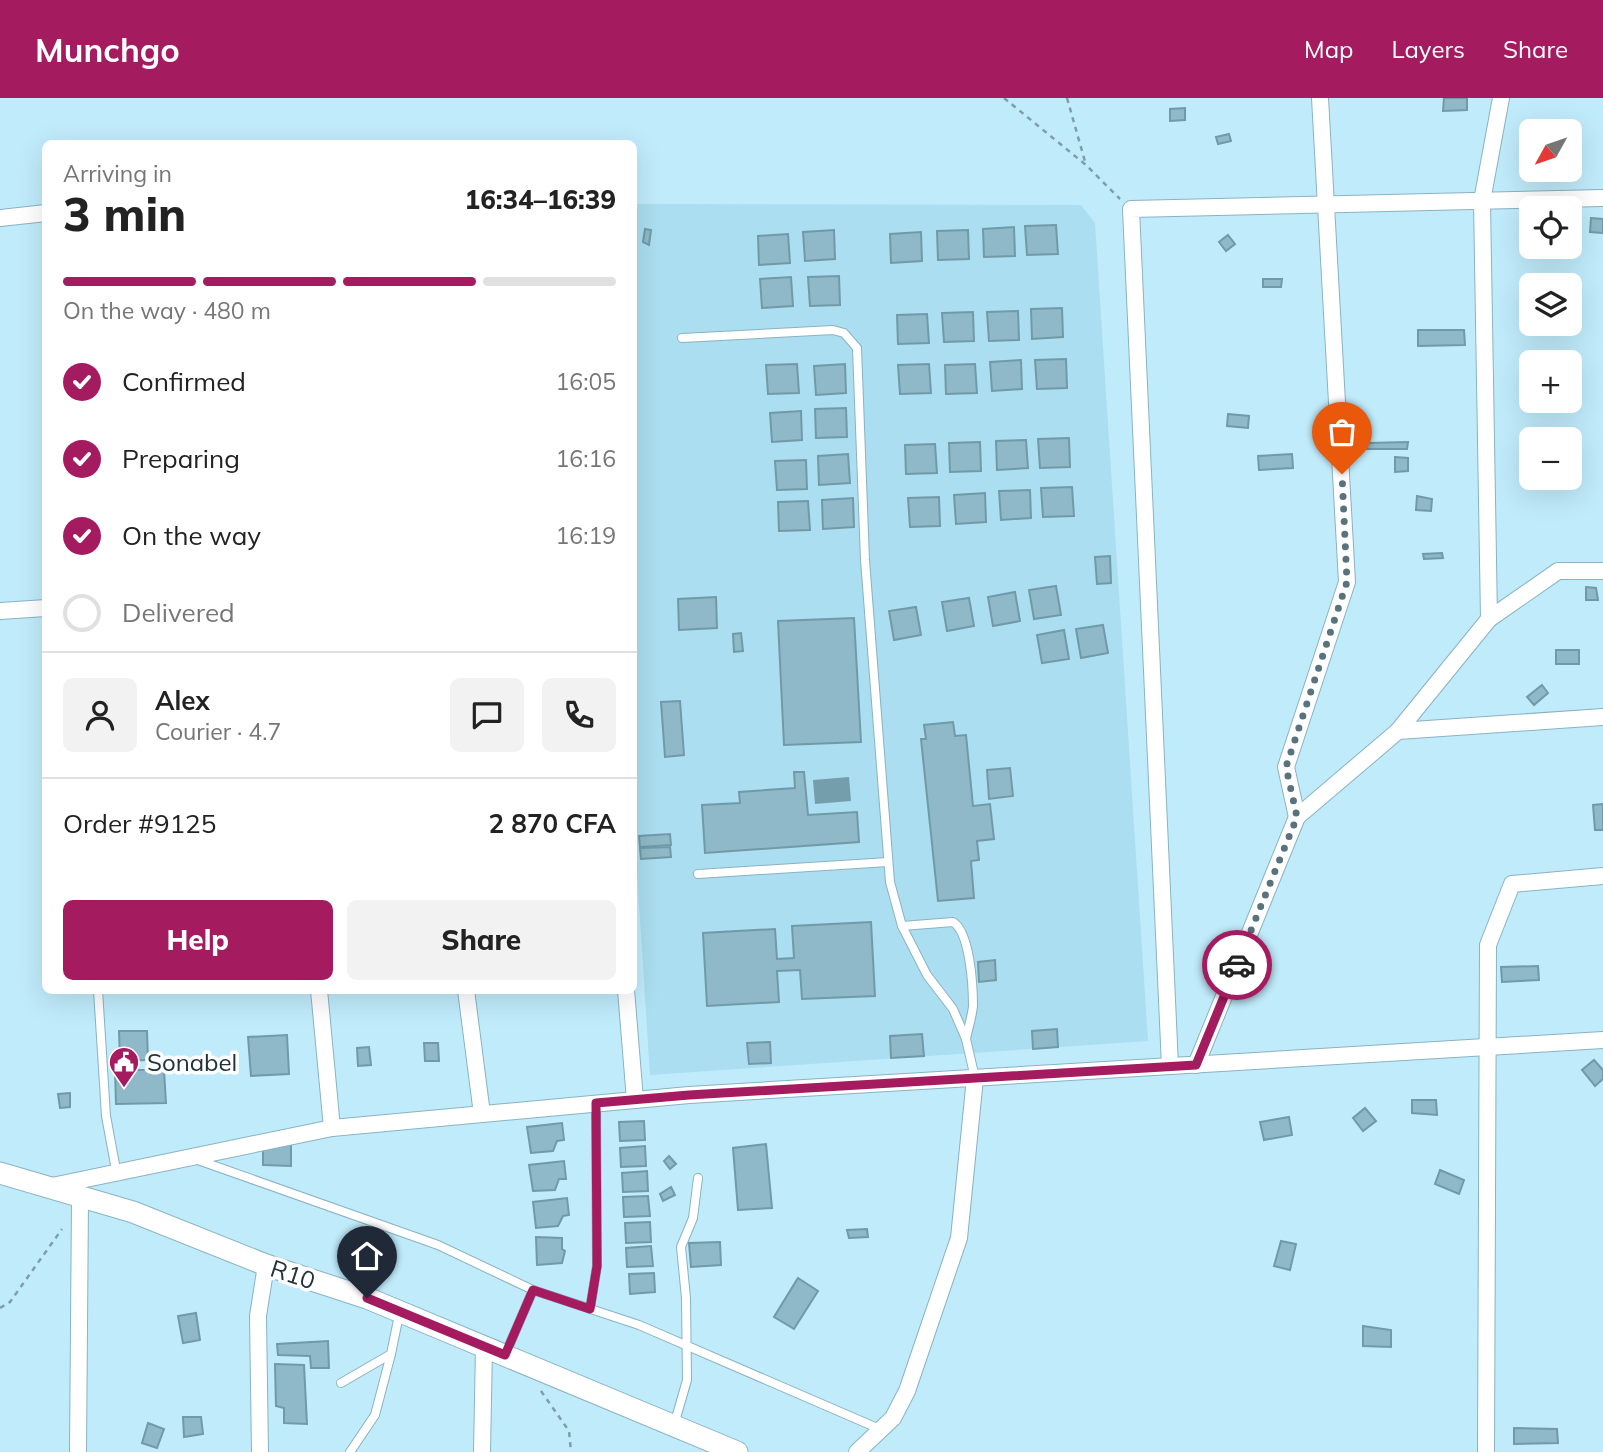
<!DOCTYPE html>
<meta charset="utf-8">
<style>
body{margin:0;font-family:Mulish,sans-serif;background:#f2f2f2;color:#222;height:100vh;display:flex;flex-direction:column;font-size:26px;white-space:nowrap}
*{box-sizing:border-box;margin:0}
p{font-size:23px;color:#767676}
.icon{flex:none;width:38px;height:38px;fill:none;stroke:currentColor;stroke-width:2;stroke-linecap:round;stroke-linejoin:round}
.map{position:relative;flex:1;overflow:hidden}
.panel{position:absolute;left:42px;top:42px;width:595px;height:854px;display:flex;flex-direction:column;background:#fff;border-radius:10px;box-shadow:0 7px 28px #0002}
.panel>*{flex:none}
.needle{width:46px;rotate:230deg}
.tools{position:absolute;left:1519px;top:21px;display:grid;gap:14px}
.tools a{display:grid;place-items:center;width:63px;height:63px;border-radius:10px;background:#fff;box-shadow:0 7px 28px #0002;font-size:35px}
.pin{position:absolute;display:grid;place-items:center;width:60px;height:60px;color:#fff;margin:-72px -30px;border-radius:50% 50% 50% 0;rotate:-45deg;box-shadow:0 0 7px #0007}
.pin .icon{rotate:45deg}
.courier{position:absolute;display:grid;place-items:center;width:70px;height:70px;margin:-35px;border:5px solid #a51b60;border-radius:50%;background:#fff;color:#222;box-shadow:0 2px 9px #0007}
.overview em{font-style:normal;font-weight:800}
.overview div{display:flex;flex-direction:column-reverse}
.overview{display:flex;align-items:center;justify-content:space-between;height:119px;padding:0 21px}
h1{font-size:46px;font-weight:800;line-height:52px}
.bar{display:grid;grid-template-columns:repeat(4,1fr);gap:10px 7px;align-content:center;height:84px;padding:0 21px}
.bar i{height:9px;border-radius:5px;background:#e0e0e0}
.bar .active{background:#a51b60}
.bar p{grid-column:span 4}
.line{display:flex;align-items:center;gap:18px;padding:0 21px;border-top:2px solid #e0e0e0}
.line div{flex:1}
.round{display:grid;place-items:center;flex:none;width:74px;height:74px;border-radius:10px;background:#f2f2f2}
ol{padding:0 21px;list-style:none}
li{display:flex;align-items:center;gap:21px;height:77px}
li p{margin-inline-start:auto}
li .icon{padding:7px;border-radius:50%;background:#a51b60;color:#fff;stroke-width:4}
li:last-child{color:#767676}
li i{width:38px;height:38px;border:4px solid #e0e0e0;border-radius:50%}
.cta{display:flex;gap:14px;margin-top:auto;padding:14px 21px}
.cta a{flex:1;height:80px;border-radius:10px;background:#a51b60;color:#fff;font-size:28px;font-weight:800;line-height:80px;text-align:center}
.cta a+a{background:#f2f2f2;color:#222}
header{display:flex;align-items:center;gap:42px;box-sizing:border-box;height:98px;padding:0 35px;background:#a51b60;color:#fff}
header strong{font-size:33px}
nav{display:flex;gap:38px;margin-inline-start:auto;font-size:24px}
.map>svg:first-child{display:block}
.built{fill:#abdef0}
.water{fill:#749eac}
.building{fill:#8fb9c8;stroke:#719aa8;stroke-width:2}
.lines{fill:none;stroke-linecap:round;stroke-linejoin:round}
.lane-casing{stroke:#89b3c2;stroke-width:10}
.street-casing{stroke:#89b3c2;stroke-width:18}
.secondary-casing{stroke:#89b3c2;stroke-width:23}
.path{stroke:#7e9ea9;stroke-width:2.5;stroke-dasharray:5 5;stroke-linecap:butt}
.lane{stroke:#fff;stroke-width:8}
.street{stroke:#fff;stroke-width:16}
.secondary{stroke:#fff;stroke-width:21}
.done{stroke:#59737d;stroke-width:7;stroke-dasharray:0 12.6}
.route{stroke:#a51b60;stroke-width:9}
.labels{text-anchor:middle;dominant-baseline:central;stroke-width:7;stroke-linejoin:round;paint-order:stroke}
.poi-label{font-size:24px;fill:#223339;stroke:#fff;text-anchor:start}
.street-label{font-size:24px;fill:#223339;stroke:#fff}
</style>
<header>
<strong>Munchgo</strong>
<nav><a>Map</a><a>Layers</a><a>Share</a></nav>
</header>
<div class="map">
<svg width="1603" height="1354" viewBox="0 0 1603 1354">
<rect width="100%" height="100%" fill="#c0ebfb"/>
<!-- built -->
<path class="built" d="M634 106 1081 107 1095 125 1148 943 650 977 634 729Z"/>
<!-- water -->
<path class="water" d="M849 679 851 703 815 706 813 682Z"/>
<!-- building -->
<g class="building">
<path d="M1444 0H1467V12L1443 13Z"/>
<path d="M1185 10V22L1170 23V11Z"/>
<path d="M1229 36 1231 43 1218 46 1216 39Z"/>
<path d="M1591 120 1603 121V135L1590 134Z"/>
<path d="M1056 127 1058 156 1027 157 1025 128Z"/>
<path d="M1014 129 1015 158 984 159 983 131Z"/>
<path d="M645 131 651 132 649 147 643 144Z"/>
<path d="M834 132 835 161 805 163 803 134Z"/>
<path d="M968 132 969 161 938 162 937 133Z"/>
<path d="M921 134 922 163 891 165 890 136Z"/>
<path d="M788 136 790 165 759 167 758 138Z"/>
<path d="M1228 137 1235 146 1226 153 1219 144Z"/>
<path d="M839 178 840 207 810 208 808 179Z"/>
<path d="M791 179 793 208 762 210 760 181Z"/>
<path d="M1263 181H1282L1281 189H1263Z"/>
<path d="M1062 210 1063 239 1032 241 1031 211Z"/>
<path d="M1018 213 1019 242 989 243 987 214Z"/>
<path d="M973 214 974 243 944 244 942 215Z"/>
<path d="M927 216 929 245 898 246 897 217Z"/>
<path d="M1418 232H1464L1465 247 1418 248Z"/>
<path d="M1066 261 1067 290 1037 291 1035 262Z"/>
<path d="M1021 262 1022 291 992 293 990 264Z"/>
<path d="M797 266 799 295 768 296 766 267Z"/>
<path d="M845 266 846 295 816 297 814 268Z"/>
<path d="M929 266 931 295 900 296 898 267Z"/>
<path d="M975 266 977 295 946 296 945 267Z"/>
<path d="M846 310 847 339 816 340 815 311Z"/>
<path d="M801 313 802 342 772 344 770 315Z"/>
<path d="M1228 316 1249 318 1248 330 1227 328Z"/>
<path d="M1069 340 1070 369 1040 370 1038 341Z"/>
<path d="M1026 342 1028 370 997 372 996 343Z"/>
<path d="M980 344 981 373 950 374 949 345Z"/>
<path d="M1408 344 1407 351H1366L1367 345Z"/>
<path d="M935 346 937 375 906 376 905 347Z"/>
<path d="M848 356 850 385 819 387 818 358Z"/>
<path d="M1292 356 1293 370 1259 372 1258 358Z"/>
<path d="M1395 359 1408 360V373L1395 374Z"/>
<path d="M806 362 807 391 777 392 775 363Z"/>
<path d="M1072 389 1074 418 1043 419 1041 390Z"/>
<path d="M1030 392 1031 420 1001 422 999 393Z"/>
<path d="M985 395 986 424 956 426 954 397Z"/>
<path d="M1417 398 1432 401 1431 413 1416 412Z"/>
<path d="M939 399 940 428 910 429 908 400Z"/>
<path d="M853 400 854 429 823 431 822 402Z"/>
<path d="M808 403 810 432 779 433 778 404Z"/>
<path d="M1442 455 1443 460 1424 461 1423 456Z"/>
<path d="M1110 458 1111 485 1097 486 1095 459Z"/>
<path d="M1056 488 1061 517 1034 521 1029 492Z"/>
<path d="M1586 489 1596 490 1598 502H1586Z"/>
<path d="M1015 494 1020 523 993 528 988 499Z"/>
<path d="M716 499 717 530 679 532 678 501Z"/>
<path d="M969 500 974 528 947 533 942 504Z"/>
<path d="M916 509 921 537 894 542 889 513Z"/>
<path d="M854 520 861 644 784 647 778 523Z"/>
<path d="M1103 527 1108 555 1081 560 1076 531Z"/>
<path d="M1064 532 1069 561 1042 565 1037 537Z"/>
<path d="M741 535 743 553 734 554 733 536Z"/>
<rect x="1556" y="552" width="23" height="14"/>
<path d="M1542 587 1548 595 1534 607 1527 599Z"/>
<path d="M680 603 684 657 665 659 661 604Z"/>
<path d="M953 624 955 638 966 637 973 708 990 706 994 741 977 743 979 762 971 763 974 800 938 803 921 641H926L924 627Z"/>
<path d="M1010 670 1013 698 989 701 987 672Z"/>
<path d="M794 674H804L808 717 857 714 859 744 705 755 702 707 740 705 739 694 795 690Z"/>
<path d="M1603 706V732H1595L1593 707Z"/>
<path d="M670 736 671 747 640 749 639 738Z"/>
<path d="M670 749 671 759 641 761 640 750Z"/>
<path d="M871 824 875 898 802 901 800 872 777 873 779 904 707 908 703 835 775 831 777 861 794 860 792 828Z"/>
<path d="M995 862 996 882 979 884 978 864Z"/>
<path d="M1538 868 1539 882 1502 884 1501 869Z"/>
<path d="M1057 931 1058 949 1033 951 1032 933Z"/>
<path d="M119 933H147L148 962 120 963Z"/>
<path d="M922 936 924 958 891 960 890 938Z"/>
<path d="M287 937 289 976 251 978 248 939Z"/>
<path d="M770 944 771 965 749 966 747 945Z"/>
<path d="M424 945H438L439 963H425Z"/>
<path d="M369 949 371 967 358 968 357 950Z"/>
<path d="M1594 962 1603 972V981L1595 988 1582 972Z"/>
<path d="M115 972H164L166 1005 116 1006Z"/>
<path d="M70 995V1009L60 1010 58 996Z"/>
<path d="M1412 1002H1436L1437 1017 1412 1015Z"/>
<path d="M1365 1010 1376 1023 1363 1033 1353 1020Z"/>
<path d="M1289 1019 1292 1037 1264 1042 1260 1024Z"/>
<path d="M644 1023 645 1042 620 1043 619 1024Z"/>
<path d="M562 1025 564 1042 557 1043 553 1053 531 1055 527 1029Z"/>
<path d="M263 1046H291V1068L263 1067Z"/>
<path d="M766 1046 772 1110 738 1112 733 1050Z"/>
<path d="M645 1048 646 1068 621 1069 620 1050Z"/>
<path d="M669 1058 676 1066 670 1071 664 1063Z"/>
<path d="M564 1063 566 1081H559L555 1092 533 1093 529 1067Z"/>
<path d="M1440 1072 1464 1082 1459 1096 1435 1086Z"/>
<path d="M647 1073 648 1093 623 1094 622 1075Z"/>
<path d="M671 1089 675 1097 663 1103 660 1096Z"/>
<path d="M648 1098 650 1118 624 1119 623 1099Z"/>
<path d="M567 1100 569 1117 563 1118 558 1128 536 1130 533 1104Z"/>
<path d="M650 1124 651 1144 626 1145 625 1125Z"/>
<path d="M867 1131 868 1139 849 1140 847 1132Z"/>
<path d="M536 1139 562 1140V1151L565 1153 562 1165 537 1167Z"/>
<path d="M1281 1143 1296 1146 1290 1172 1274 1168Z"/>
<path d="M720 1144 721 1167 691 1169 689 1145Z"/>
<path d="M651 1148 653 1168 627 1169 626 1150Z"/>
<path d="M654 1175 655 1194 630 1196 629 1176Z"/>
<path d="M798 1180 818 1193 794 1231 774 1219Z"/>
<path d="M196 1215 200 1242 183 1245 178 1218Z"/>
<path d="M1363 1228 1391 1232V1249L1363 1248Z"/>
<path d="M328 1243 329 1270H311L310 1258 278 1257 277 1246Z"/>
<path d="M275 1266 304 1267 307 1326 284 1325V1310L276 1308Z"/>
<path d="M183 1319H201L203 1336 184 1339Z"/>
<path d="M148 1325 164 1331 157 1350 142 1345Z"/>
<path d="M1514 1330 1557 1331 1558 1345 1514 1346Z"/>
</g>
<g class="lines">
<!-- lane casing -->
<g class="lane-casing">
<g id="lane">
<path d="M682 240 833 232 844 235 857 250 865 462 890 784 902 828 927 877 953 911 966 941 975 980"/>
<path d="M698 776 888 764"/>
<path d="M902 828 953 824C970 834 973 888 973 908 972 919 968 930 966 941"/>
<path d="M98 892 106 1018 117 1077"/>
<path d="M195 1061 438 1147 533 1192 639 1227 882 1332"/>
<path d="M590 1211 597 1168 596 1005"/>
<path d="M505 1257 533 1192"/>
<path d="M341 1285 391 1256 399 1217"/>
<path d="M674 1327 687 1282 686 1200 681 1149 693 1120 698 1080"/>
<path d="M350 1354 375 1317 391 1256"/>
</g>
</g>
<!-- street casing -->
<g class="street-casing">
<g id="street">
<path d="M0 120 46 115"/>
<path d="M0 513 46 510"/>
<path d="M1489 521 1558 473H1603"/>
<path d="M1398 633 1489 521 1482 103 1501 0"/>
<path d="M1297 719 1286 669 1347 484 1320 0"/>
<path d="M319 892 332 1030"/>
<path d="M466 892 482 1016"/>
<path d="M626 892 635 1002"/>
<path d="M1196 967 1297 719 1398 633 1603 619"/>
<path d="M1170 968 1131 111 1603 100"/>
<path d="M52 1088 332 1030 689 997 1603 942"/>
<path d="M78 1354 80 1101"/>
<path d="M260 1354 258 1218 266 1167"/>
<path d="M482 1354 484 1249"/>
<path d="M857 1354 893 1320 907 1293 959 1140 975 980"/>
<path d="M1486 1354 1488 847 1512 786 1603 778"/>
</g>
</g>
<!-- secondary casing -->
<g class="secondary-casing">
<path id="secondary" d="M0 1075 133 1114 266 1167 367 1200 737 1354"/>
</g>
<!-- path -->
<g class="path">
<path d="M1004 0 1086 67 1120 101"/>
<path d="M1067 0 1086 67"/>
<path d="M0 1210 10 1204 62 1131"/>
<path d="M541 1293 569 1333 571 1354"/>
</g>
<!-- lane -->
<use href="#lane" class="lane"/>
<!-- street -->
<use href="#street" class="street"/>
<!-- secondary -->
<use href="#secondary" class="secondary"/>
</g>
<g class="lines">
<!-- done -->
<path class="done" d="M1237 867 1297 719 1286 669 1347 484 1342 376"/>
<!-- route -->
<path class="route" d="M367 1200 505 1257 533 1192 590 1211 597 1168 596 1005 689 997 1196 967 1237 867"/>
</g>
<!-- icons -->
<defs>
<g id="civic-pin" transform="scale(1.575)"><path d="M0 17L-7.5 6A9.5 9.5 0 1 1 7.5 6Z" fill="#a51b60" stroke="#fff"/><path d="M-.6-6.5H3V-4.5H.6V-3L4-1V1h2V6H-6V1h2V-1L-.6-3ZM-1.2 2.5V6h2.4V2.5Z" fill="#fff"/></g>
</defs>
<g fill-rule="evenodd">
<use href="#civic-pin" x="124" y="964"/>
</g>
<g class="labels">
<!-- poi labels -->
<g class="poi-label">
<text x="147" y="964">Sonabel</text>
</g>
<!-- street labels -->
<g class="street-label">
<text transform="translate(293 1176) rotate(18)">R10</text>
</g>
</g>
</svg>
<div class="tools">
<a><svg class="needle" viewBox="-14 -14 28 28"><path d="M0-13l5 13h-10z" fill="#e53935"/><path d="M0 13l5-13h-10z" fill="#767676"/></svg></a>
<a><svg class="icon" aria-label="locate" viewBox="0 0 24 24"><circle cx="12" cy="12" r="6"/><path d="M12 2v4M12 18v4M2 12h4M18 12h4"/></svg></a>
<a><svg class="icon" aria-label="layers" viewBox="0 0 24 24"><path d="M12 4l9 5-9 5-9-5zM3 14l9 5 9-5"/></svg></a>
<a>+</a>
<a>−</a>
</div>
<div class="pin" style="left:1342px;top:376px;background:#ea580c"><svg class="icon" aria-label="bag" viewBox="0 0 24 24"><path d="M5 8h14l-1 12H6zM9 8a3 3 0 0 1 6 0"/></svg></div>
<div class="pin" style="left:367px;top:1200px;background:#1f2937"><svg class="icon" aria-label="home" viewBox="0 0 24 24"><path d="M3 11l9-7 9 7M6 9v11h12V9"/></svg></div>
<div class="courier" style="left:1237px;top:867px"><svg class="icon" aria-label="car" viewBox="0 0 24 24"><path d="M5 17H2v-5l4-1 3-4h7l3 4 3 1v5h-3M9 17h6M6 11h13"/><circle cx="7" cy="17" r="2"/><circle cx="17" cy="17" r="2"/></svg></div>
<section class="panel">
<div class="overview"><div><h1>3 min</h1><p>Arriving in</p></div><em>16:34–16:39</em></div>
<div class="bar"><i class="active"></i><i class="active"></i><i class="active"></i><i></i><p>On the way · 480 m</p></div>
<ol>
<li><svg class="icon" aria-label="check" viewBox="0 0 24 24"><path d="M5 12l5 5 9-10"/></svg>Confirmed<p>16:05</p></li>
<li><svg class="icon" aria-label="check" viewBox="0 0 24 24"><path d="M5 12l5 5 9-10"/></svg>Preparing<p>16:16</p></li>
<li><svg class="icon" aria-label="check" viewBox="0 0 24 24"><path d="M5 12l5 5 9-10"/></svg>On the way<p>16:19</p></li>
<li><i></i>Delivered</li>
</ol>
<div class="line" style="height:126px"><a class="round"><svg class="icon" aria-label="person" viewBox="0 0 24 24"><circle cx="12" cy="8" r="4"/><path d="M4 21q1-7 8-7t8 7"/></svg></a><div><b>Alex</b><p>Courier · 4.7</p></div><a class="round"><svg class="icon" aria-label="chat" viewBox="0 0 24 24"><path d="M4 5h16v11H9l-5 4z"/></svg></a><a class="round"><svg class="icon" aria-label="phone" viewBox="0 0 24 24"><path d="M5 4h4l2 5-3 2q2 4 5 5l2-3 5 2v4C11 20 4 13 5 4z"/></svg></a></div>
<div class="line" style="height:91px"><div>Order #9125</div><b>2 870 CFA</b></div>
<div class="cta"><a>Help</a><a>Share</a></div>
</section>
</div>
